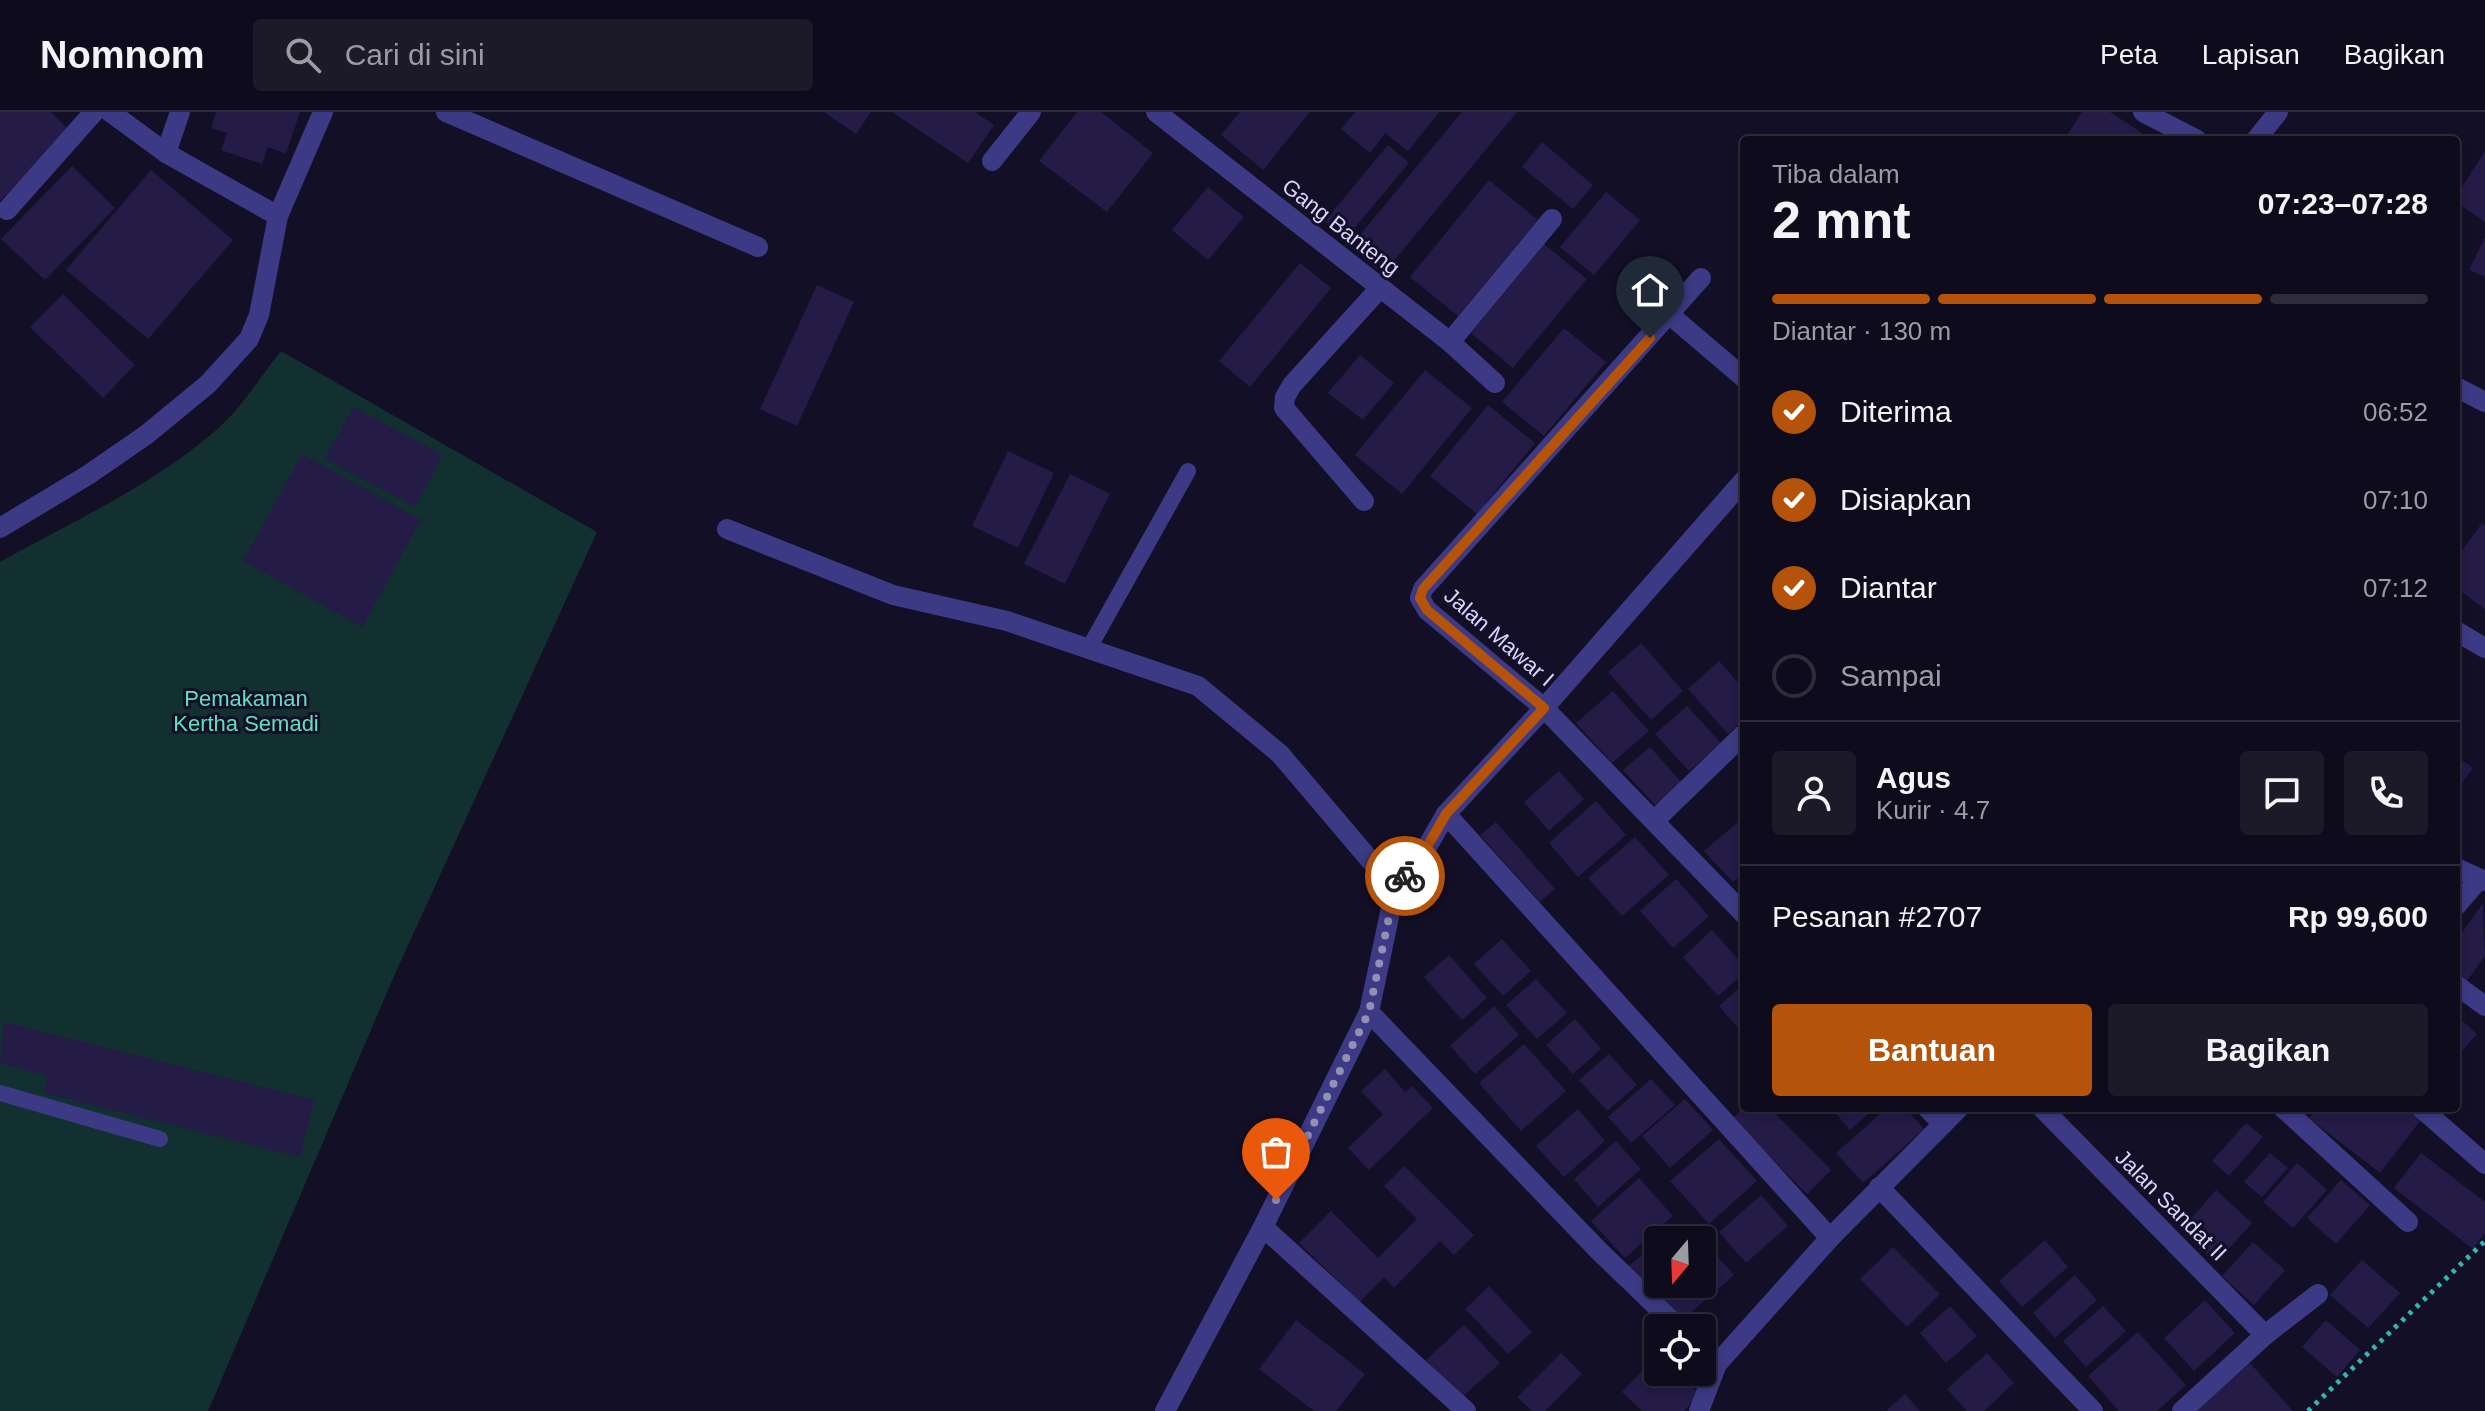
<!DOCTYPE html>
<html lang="id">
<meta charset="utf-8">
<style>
body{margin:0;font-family:Helvetica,sans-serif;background:#1c1929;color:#f1f3f6;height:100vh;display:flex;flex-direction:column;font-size:30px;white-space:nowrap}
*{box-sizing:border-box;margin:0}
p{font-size:26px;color:#9b9ba3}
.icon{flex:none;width:44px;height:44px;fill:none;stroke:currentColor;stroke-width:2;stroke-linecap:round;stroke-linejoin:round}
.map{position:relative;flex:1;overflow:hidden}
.panel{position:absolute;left:1740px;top:24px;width:720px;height:976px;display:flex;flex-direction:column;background:#0e0b1c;border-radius:8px;box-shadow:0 4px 12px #0003,0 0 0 2px #2e2b3b}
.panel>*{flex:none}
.needle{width:52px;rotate:199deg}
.buttons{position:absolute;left:1644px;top:1114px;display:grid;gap:16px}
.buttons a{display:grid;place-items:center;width:72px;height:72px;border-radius:8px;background:#0e0b1c;box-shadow:0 4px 12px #0003,0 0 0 2px #2e2b3b;font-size:40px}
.pin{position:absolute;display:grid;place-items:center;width:68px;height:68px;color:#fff;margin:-82px -34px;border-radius:50% 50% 50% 0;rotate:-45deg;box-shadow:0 0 8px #0007}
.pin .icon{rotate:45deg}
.courier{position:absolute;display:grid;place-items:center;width:80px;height:80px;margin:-40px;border:6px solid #b45309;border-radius:50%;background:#fff;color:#222;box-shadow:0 2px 10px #0007}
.overview em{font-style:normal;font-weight:800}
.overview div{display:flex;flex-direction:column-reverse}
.overview{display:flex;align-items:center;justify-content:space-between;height:136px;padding:0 32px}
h1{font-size:52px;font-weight:800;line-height:60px}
.bar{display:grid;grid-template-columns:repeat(4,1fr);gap:12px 8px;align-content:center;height:96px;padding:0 32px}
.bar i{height:10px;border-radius:6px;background:#2e2b3b}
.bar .current{background:#b45309}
.bar p{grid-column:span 4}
.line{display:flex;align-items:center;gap:20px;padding:0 32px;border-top:2px solid #2e2b3b}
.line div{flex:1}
.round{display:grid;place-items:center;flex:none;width:84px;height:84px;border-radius:8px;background:#1c1929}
ol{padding:0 32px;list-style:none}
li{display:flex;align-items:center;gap:24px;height:88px}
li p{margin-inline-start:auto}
li .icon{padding:8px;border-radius:50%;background:#b45309;color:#fff;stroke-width:4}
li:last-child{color:#9b9ba3}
li i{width:44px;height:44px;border:4px solid #2e2b3b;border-radius:50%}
.action{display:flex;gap:16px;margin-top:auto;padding:16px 32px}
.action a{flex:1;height:92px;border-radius:8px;background:#b45309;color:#fff;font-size:32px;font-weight:800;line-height:92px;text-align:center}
.action a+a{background:#1c1929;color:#f1f3f6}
header{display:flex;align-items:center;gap:48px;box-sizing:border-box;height:112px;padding:0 40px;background:#0e0b1c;border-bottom:2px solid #2e2b3b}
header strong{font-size:38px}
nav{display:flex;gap:44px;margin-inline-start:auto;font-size:28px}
.search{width:560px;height:72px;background:#1c1929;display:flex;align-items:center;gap:20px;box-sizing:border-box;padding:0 28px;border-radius:8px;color:#9b9ba3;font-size:30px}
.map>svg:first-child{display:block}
.green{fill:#12302f}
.building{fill:#241b47}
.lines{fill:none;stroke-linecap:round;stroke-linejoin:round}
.path{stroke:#2fb8b0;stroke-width:5;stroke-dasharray:4 6;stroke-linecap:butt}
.lane{stroke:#3d3a85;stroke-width:16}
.street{stroke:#3d3a85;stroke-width:20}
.done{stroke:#948fb3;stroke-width:8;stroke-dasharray:0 14.4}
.route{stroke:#b45309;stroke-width:10}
.labels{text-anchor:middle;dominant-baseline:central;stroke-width:6;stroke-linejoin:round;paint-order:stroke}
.street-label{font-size:22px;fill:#d9d4ff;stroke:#130f26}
.park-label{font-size:22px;fill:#5fe0c0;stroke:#130f26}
</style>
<header>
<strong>Nomnom</strong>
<div class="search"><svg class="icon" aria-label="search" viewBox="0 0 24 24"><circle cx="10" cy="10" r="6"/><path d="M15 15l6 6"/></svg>Cari di sini</div>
<nav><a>Peta</a><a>Lapisan</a><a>Bagikan</a></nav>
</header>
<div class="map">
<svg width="2485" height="1299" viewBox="0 0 2485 1299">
<rect width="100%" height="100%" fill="#130f26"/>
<!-- green -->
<path class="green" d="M281 239 597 420 394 864 208 1299H0V450C73 409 150 375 214 320 240 298 260 265 281 239Z"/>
<!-- building -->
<g class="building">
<path d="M0 0H51L69 18 0 89Z"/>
<path d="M216 0H300L286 42 268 35 262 52 221 38 227 21 211 16Z"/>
<path d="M824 0H871L856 22Z"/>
<path d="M892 0H975L994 13 968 51Z"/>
<path d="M1077 0H1101L1153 41 1107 100 1039 49Z"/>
<path d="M1240 0H1310L1263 58 1221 23Z"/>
<path d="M1355 0H1439L1408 39 1385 21 1370 41 1341 17Z"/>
<path d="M1462 0H1517L1383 162 1350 135Z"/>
<path d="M2082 0H2110L2153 28H2064Z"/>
<path d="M1542 30 1593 73 1573 97 1522 55Z"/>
<path d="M1388 33 1409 51 1346 126 1325 109Z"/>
<path d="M2485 39V110L2456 90V84Z"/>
<path d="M72 54 115 96 45 168 1 127Z"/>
<path d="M151 58 233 128 148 227 66 158Z"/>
<path d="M1489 68 1538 108 1458 204 1410 165Z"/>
<path d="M1208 75 1244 105 1208 148 1172 118Z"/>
<path d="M1606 80 1640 108 1594 163 1560 135Z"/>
<path d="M2485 125V165L2469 158Z"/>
<path d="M1544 132 1587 167 1513 256 1471 221Z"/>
<path d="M1300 151 1331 176 1250 275 1219 249Z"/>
<path d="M817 173 854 190 797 314 760 297Z"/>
<path d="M63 182 135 253 103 286 30 215Z"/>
<path d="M1564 216 1606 250 1544 324 1502 290Z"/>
<path d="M1360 243 1394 271 1363 308 1328 281Z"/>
<path d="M1425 258 1472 296 1402 382 1355 343Z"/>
<path d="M1488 293 1535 331 1477 402 1430 364Z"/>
<path d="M353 295 443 343 415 395 325 347Z"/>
<path d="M1008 339 1054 361 1018 436 972 414Z"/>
<path d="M302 342 421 408 362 515 243 449Z"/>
<path d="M1070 362 1110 382 1065 472 1024 452Z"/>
<path d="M2482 411 2485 414V497L2456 476V447Z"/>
<path d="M1641 531 1683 579 1651 608 1608 560Z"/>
<path d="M1719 549 1744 577V607L1728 622 1688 577Z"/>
<path d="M1613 579 1649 619 1612 651 1576 611Z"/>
<path d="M1687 594 1721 631 1689 659 1655 622Z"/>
<path d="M1650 635 1683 672 1657 695 1623 658Z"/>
<path d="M2456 644 2473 656 2456 679Z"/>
<path d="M1559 659 1584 687 1549 719 1524 690Z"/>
<path d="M1596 689 1626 723 1578 765 1549 731Z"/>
<path d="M1744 705V761L1733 770 1704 739Z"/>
<path d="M1496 710 1555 777 1540 790 1480 723Z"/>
<path d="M1635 725 1669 763 1622 804 1588 766Z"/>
<path d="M1676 767 1709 804 1673 836 1640 799Z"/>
<path d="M2483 791 2485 844 2464 873 2456 868V829Z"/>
<path d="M1712 818 1744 854V861L1718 884 1683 845Z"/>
<path d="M1502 827 1531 859 1503 884 1474 852Z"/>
<path d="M1449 843 1487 886 1462 908 1424 865Z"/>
<path d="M1536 867 1567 901 1537 927 1506 893Z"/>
<path d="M1744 872V914L1740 918 1719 894Z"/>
<path d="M1494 894 1519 923 1475 962 1450 934Z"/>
<path d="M2456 903 2477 922 2460 941 2456 937Z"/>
<path d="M1575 907 1601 937 1573 962 1546 933Z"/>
<path d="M4 910 314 988 300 1045 44 981 47 964 0 951Z"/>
<path d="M1524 932 1566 979 1521 1019 1479 971Z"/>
<path d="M1609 942 1637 973 1607 999 1579 968Z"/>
<path d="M1385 957 1405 980 1412 974 1433 996 1369 1058 1348 1036 1383 1002 1361 979Z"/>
<path d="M1651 967 1675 993 1631 1031 1608 1005Z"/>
<path d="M1685 987 1713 1018 1670 1056 1642 1024Z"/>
<path d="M1743 996H1770L1831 1058 1807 1082 1732 1007Z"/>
<path d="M1831 996H1875L1850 1018Z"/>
<path d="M1887 996H1905L1924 1017 1863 1071 1836 1041Z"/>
<path d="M2317 996H2411L2423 1005 2380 1061 2309 1006Z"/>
<path d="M1578 997 1605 1029 1564 1065 1536 1034Z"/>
<path d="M2246 1011 2263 1025 2229 1064 2212 1049Z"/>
<path d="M1719 1027 1757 1069 1709 1112 1670 1069Z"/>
<path d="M1616 1029 1641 1057 1598 1095 1574 1067Z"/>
<path d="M2270 1041 2288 1056 2262 1085 2244 1070Z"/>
<path d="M2421 1041 2485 1090V1121L2473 1137 2394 1076Z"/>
<path d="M2297 1051 2327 1078 2293 1116 2263 1090Z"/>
<path d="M1404 1054 1474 1123 1454 1143 1440 1129 1394 1176 1384 1165 1360 1190 1299 1131 1331 1099 1378 1146 1417 1107 1384 1074Z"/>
<path d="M1639 1066 1673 1104 1625 1146 1591 1109Z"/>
<path d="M2341 1068 2370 1093 2336 1132 2307 1106Z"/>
<path d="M2216 1078 2252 1111 2217 1150 2181 1118Z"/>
<path d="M1761 1083 1788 1114 1746 1151 1719 1120Z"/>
<path d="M1674 1114 1686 1128H1658Z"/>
<path d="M1658 1128V1169L1649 1177 1629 1154Z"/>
<path d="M2045 1128 2068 1155 2022 1195 1999 1169Z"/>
<path d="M2253 1130 2285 1158 2254 1193 2222 1164Z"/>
<path d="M1708 1134 1734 1163 1681 1209 1656 1181 1666 1172H1702V1140Z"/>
<path d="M1893 1135 1940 1182 1907 1215 1860 1167Z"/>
<path d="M2362 1148 2400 1181 2368 1216 2330 1183Z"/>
<path d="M2075 1163 2097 1188 2055 1226 2033 1201Z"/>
<path d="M1489 1174 1532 1220 1508 1242 1465 1197Z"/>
<path d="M2205 1188 2235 1221 2194 1259 2164 1226Z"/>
<path d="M1950 1194 1977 1224 1946 1251 1920 1221Z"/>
<path d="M2103 1194 2126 1219 2086 1255 2063 1229Z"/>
<path d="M1296 1208 1365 1262 1336 1299H1314L1259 1257Z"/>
<path d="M2326 1208 2360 1238 2337 1265 2302 1235Z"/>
<path d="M1464 1213 1500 1251 1461 1286 1426 1248Z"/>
<path d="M2138 1220 2186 1273 2157 1299H2119L2088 1264Z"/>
<path d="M1561 1241 1582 1262 1545 1299H1532L1517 1285Z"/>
<path d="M1987 1241 2014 1271 1984 1299H1967L1947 1277Z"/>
<path d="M1658 1243V1260H1676L1700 1282 1684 1299H1642L1622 1280Z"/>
<path d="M2250 1251 2293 1299H2195Z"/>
<path d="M1905 1282 1920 1299H1886Z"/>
</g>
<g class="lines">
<!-- path -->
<path class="path" d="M2308 1299 2485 1129"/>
<!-- lane -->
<g class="lane">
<path d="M1089 536 1188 359"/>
<path d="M0 981 160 1027"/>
</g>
<!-- street -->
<g class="street">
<path d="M110 0 166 41 278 104"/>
<path d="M446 0 758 135"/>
<path d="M1156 0 1450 230 1495 271"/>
<path d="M2143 0 2197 28"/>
<path d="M2256 28 2278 0"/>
<path d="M166 41 180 0"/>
<path d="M992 49 1031 0"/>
<path d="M7 98 94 0"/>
<path d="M1701 166 1423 477 1420 486 1427 498 1544 596 1744 802"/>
<path d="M1670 203 1744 266"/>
<path d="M1450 230 1552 107"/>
<path d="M2456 275 2485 290"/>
<path d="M1364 389 1284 296 1285 285 1292 273 1380 176"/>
<path d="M0 416 88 363 146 323 208 272 249 227 259 203 278 104 323 0"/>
<path d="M727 417 893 483 1007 509 1198 574 1280 642 1370 748 1396 772"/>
<path d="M2456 519 2485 536"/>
<path d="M1446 702 1830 1126"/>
<path d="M1655 708 1744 622"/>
<path d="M2456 756 2485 769"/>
<path d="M2456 794 2479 767"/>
<path d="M2456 873 2485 894"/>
<path d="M1369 900 1599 1139 1679 1216"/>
<path d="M1927 996 1943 1012"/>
<path d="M2042 996 2265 1223"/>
<path d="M2283 996 2408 1110"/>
<path d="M2421 996 2485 1052"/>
<path d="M1879 1075 2093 1299"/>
<path d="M1263 1115 1466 1299"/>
<path d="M1702 1238 1717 1252"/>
<path d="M1165 1299 1263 1115 1369 900 1396 772 1416 754 1446 702 1544 596 1744 368"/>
<path d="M1699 1299 1717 1252 1830 1126 1959 996"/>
<path d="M2182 1299 2265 1223 2318 1182"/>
</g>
</g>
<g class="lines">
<!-- done -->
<path class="done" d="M1276 1088 1369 900 1396 772 1405 764"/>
<!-- route -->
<path class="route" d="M1405 764 1416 754 1446 702 1544 596 1427 498 1420 486 1423 477 1650 226"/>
</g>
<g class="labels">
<!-- street labels -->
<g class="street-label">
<text transform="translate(1341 115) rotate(38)">Gang Banteng</text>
<text transform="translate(1499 525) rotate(41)">Jalan Mawar I</text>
<text transform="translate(2171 1093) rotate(45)">Jalan Sandat II</text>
</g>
<!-- park labels -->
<g class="park-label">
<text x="246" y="586">Pemakaman<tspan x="246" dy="25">Kertha Semadi</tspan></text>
</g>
</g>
</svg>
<div class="buttons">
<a><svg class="needle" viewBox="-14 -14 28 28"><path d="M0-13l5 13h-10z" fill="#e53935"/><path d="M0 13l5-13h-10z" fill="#9b9ba3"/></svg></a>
<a><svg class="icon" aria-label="locate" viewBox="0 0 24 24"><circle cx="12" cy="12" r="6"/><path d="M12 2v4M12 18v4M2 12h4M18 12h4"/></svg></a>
</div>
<div class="pin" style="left:1276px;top:1088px;background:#ea580c"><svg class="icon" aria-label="bag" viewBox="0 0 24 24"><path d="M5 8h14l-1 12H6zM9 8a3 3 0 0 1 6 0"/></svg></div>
<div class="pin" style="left:1650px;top:226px;background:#1f2937"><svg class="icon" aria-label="home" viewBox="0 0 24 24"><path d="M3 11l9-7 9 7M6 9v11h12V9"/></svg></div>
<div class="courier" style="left:1405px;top:764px"><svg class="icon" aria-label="bike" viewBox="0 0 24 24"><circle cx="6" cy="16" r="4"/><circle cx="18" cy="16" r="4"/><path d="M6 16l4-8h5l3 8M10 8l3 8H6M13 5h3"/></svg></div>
<section class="panel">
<div class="overview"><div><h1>2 mnt</h1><p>Tiba dalam</p></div><em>07:23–07:28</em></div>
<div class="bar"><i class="current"></i><i class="current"></i><i class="current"></i><i></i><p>Diantar · 130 m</p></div>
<ol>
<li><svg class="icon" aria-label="check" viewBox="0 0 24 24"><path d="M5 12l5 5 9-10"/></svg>Diterima<p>06:52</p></li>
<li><svg class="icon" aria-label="check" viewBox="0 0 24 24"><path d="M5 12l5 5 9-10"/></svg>Disiapkan<p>07:10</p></li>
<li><svg class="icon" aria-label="check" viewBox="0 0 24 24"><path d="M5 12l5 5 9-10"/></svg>Diantar<p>07:12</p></li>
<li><i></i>Sampai</li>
</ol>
<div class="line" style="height:144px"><a class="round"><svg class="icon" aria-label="person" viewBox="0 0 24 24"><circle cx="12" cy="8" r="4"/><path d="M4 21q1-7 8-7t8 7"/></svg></a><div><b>Agus</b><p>Kurir · 4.7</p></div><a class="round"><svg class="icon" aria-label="chat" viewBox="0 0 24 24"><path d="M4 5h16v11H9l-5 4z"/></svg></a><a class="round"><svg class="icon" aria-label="phone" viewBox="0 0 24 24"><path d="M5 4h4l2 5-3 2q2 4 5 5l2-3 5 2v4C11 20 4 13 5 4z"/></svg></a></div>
<div class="line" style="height:104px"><div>Pesanan #2707</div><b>Rp 99,600</b></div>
<div class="action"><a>Bantuan</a><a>Bagikan</a></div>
</section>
</div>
